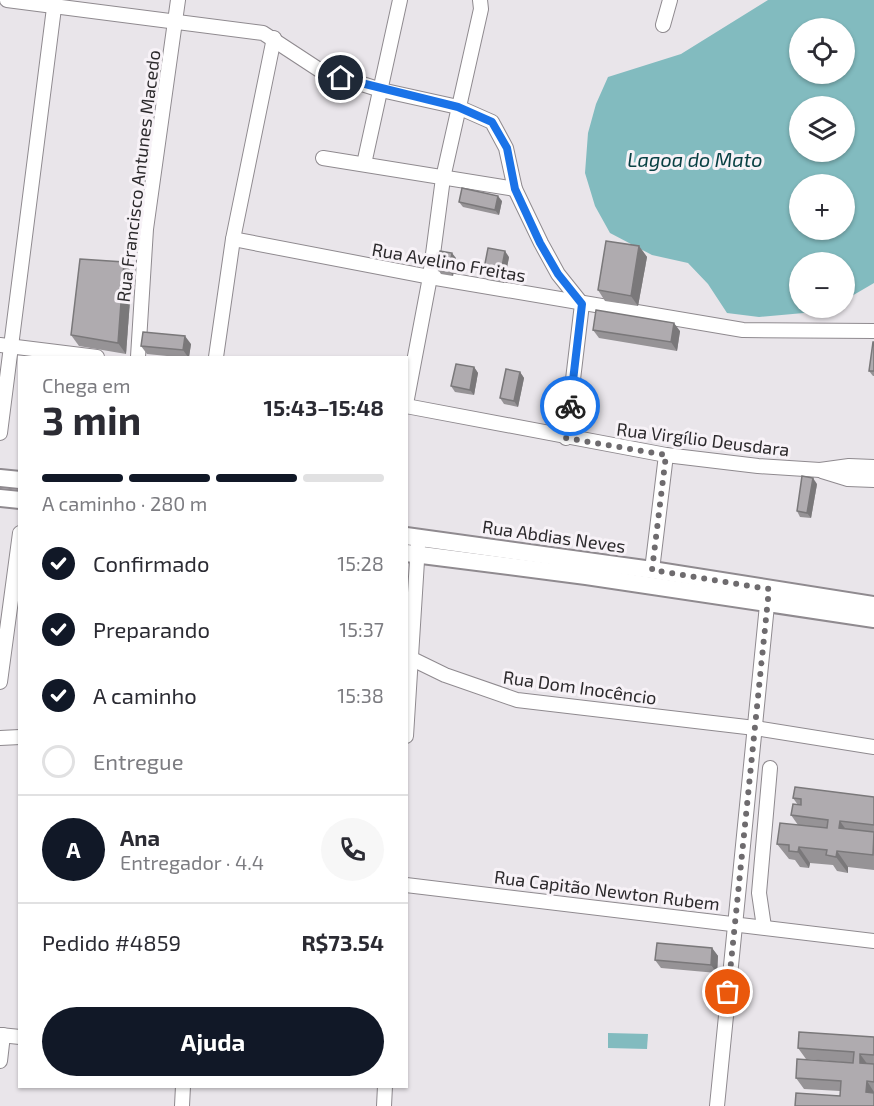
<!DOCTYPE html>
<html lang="pt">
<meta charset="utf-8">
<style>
body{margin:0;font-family:"Exo 2",sans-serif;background:#f7f7f7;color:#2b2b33;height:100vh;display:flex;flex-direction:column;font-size:22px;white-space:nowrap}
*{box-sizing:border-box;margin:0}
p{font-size:20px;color:#7c7c81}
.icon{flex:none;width:33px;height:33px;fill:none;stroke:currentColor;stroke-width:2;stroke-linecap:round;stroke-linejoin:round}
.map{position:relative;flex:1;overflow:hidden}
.details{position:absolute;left:18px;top:356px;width:390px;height:732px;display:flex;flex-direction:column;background:#fff;border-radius:0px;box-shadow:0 2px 4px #0004}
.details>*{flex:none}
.fabs{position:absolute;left:789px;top:18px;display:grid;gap:12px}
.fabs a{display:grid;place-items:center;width:66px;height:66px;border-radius:50%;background:#fff;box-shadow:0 2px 4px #0004;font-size:30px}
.pin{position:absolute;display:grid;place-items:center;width:51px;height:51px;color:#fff;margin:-26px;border:3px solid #fff;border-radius:50%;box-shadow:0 2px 6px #0007}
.courier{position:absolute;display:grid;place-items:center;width:60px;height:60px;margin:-30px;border:4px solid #1a73e8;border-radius:50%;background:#fff;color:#222;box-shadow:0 2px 8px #0007}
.head em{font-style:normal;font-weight:700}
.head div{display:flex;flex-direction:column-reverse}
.head{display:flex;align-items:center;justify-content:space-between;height:102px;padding:0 24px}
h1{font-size:39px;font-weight:700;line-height:45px}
.bar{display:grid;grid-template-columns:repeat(4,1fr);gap:9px 6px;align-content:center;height:72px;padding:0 24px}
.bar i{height:8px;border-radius:4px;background:#e1e1e2}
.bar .selected{background:#111827}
.bar p{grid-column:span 4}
.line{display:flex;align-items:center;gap:15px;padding:0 24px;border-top:2px solid #e1e1e2}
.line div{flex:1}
.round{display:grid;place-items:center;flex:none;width:63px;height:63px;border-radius:32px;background:#f7f7f7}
ol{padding:0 24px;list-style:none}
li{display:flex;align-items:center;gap:18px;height:66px}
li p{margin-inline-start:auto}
li .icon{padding:6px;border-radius:50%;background:#111827;color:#fff;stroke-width:4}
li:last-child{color:#7c7c81}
li i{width:33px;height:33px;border:3px solid #e1e1e2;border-radius:50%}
.action{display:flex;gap:12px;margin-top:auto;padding:12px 24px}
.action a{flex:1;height:69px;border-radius:36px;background:#111827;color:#fff;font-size:24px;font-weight:700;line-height:69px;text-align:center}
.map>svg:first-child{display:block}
.water{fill:#82bbbf;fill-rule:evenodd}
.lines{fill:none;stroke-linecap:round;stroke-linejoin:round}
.minor-casing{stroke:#8f8a8f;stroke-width:16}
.major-casing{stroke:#8f8a8f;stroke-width:20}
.minor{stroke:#fff;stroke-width:14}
.major{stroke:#fff;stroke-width:16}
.wall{fill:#969396}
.shaded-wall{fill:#7a787a}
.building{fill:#afabaf;stroke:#7a787a;stroke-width:1.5}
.done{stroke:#6e6b6e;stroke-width:6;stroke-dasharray:0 10.8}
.route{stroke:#1a73e8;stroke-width:8}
.labels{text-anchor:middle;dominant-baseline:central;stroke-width:6;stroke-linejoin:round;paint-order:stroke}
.street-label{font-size:18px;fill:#2b292b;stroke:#f7f2f7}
.water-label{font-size:20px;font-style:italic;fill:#084043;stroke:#f7f2f7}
</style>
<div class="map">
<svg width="874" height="1106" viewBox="0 0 874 1106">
<rect width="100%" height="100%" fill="#e9e5ea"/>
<!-- water -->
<g class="water">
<path d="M768 0H874V283L845 300 844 262H800V308H832L826 311 759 317 727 313 708 284 688 263 652 255 610 233 595 206 585 173 588 133 596 104 608 77 681 54ZM800 28H844V74H800ZM800 106H844V152H800ZM800 184H844V230H800Z"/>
<path d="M608 1033 648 1034 647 1049 608 1048Z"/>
</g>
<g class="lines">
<!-- minor casing -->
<g class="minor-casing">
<g id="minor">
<path d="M7 0 263 33 321 71 381 90 458 107 492 122 506 148 515 189 541 243 558 274 582 304 566 438"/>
<path d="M663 25 670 0"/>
<path d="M323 158 515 189"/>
<path d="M364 164 400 0"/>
<path d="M233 239 430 277 743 330 874 331"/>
<path d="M0 345 97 357"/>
<path d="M138 357 146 229 178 0"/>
<path d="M216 357 233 239 274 38"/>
<path d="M406 404 430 277 443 178 481 9 480 0"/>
<path d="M406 406 666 455 758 466 820 470 849 466 874 467"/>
<path d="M0 433 55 0"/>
<path d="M822 471 848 479 874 480"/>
<path d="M652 570 666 455"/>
<path d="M406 656 445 675 517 700 755 728 874 747"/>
<path d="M0 682 20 533"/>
<path d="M406 736 418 545"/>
<path d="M0 738 20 737"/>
<path d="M406 885 874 941"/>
<path d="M764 927 759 893 770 768"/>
<path d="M0 1035 20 1037"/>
<path d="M0 1061 3 1035"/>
<path d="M182 1106 183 1086"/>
<path d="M384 1106 385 1086"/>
<path d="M717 1106 768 595"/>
</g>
</g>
<!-- major casing -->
<g class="major-casing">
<g id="major">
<path d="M0 478 20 480"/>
<path d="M0 498 20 500"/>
<path d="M406 536 652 570 874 605"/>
<path d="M406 553 586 576 874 619"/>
</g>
</g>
<!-- minor -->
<use href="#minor" class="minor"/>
<!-- major -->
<use href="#major" class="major"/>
</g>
<!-- wall -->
<g class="wall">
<path d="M502 201 499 215 463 207 459 202Z"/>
<path d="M639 246 647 257 638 306 605 301 598 290Z"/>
<path d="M509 257 504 283 487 280 483 274Z"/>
<path d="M456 258 453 276 441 274 437 268Z"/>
<path d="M124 262 132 273 126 354 79 346 71 335Z"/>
<path d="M593 330 680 331 677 351 599 338Z"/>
<path d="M874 342V376H873L869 371Z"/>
<path d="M191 344 189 357H177L147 354 141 346Z"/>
<path d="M474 367 478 373 474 395 455 392 451 386Z"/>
<path d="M520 372 524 378 518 407 504 404 500 398Z"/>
<path d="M817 484 811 518 800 517 797 511Z"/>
<path d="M874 797V870L848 867V873L837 871 833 865 810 863 809 868 800 867 795 860 789 859 777 844 798 825 791 815 798 805 793 798Z"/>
<path d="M712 948 718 956 717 973 661 968 655 960Z"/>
<path d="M874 1037V1106L840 1096V1091L804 1089 796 1078 853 1063 806 1059 798 1048Z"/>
</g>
<!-- shaded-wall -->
<g class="shaded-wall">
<path d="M498 196 502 201 499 215 495 210Z"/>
<path d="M639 246 647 257 638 306 631 296Z"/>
<path d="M505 251 509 257 504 283 500 277Z"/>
<path d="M452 253 456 258 453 276 449 270Z"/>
<path d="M124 262 132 273 126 354 118 343Z"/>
<path d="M674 323 680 331 677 351 671 342Z"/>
<path d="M185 336 191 344 189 357H188L183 350Z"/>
<path d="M474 367 478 373 474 395 470 390Z"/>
<path d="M520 372 524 378 518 407 514 401Z"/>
<path d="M813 478 817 484 811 518 807 513Z"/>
<path d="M406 571 408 573V600L406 598Z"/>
<path d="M840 821 851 837 839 828Z"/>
<path d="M799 847 810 863 809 868 798 852Z"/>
<path d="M837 851 848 867V873L836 857Z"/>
<path d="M712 948 718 956 717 973 711 965Z"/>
<path d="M860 1054 868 1065 860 1063Z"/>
<path d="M867 1081 874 1092V1103L866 1092Z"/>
</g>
<!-- building -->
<g class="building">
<path d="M462 188 498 196 495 210 459 202Z"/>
<path d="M606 241 639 246 631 296 598 290Z"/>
<path d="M488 248 505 251 500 277 483 274Z"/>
<path d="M440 251 452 253 449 270 437 268Z"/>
<path d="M80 259 124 262 118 343 71 335Z"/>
<path d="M596 310 674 323 671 342 593 330Z"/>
<path d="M143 332 185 336 183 350 141 346Z"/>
<path d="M873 342H874V371H869Z"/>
<path d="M456 364 474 367 470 390 451 386Z"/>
<path d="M506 369 520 372 514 401 500 398Z"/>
<path d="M802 476 813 478 807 513 797 511Z"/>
<path d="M795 787 874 797V825L840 821 839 828 874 832 873 855 837 851 836 857 826 855 827 850 799 847 798 852 789 851V845L777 844 780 823 827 828 828 820 791 815 793 804 801 805V799L793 798Z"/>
<path d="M657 943 712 948 711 965 655 960Z"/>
<path d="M799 1032 874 1037V1055L860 1054V1063L874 1064V1082L867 1081 866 1092 874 1093V1106H795L796 1093 840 1096 841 1081 796 1078 797 1059 853 1063 854 1052 798 1048Z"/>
</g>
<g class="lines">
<!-- done -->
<path class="done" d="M570 406 566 438 666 455 652 570 769 589 728 992"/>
<!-- route -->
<path class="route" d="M341 78 458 107 492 122 507 148 515 189 540 243 558 274 582 304 570 406"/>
</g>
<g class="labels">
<!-- street labels -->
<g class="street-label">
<text transform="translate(138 176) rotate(-83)">Rua Francisco Antunes Macedo</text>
<text transform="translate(449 262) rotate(10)">Rua Avelino Freitas</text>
<text transform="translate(703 439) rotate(7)">Rua Virgílio Deusdara</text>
<text transform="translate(554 536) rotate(8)">Rua Abdias Neves</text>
<text transform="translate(580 687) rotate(8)">Rua Dom Inocêncio</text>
<text transform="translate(607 890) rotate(7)">Rua Capitão Newton Rubem</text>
</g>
<!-- water labels -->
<g class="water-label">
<text x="695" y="159">Lagoa do Mato</text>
</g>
</g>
</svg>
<div class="fabs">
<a><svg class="icon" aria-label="locate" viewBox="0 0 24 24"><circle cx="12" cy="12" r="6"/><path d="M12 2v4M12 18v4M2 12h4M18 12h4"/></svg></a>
<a><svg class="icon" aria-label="layers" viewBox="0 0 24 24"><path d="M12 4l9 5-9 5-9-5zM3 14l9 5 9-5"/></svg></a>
<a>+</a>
<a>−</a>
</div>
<div class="pin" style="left:728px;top:992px;background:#ea580c"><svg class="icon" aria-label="bag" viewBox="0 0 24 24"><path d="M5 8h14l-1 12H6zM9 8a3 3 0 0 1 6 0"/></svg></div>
<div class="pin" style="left:341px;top:78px;background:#1f2937"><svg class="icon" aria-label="home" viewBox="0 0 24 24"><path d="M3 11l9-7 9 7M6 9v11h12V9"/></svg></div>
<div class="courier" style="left:570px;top:406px"><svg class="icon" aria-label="bike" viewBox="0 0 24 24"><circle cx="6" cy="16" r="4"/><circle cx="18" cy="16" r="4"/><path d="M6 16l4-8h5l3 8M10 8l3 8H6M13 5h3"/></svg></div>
<section class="details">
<div class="head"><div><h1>3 min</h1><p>Chega em</p></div><em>15:43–15:48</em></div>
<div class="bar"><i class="selected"></i><i class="selected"></i><i class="selected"></i><i></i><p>A caminho · 280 m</p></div>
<ol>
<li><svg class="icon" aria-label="check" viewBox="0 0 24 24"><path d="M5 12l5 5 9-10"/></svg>Confirmado<p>15:28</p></li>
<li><svg class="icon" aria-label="check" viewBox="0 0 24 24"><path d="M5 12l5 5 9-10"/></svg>Preparando<p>15:37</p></li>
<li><svg class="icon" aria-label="check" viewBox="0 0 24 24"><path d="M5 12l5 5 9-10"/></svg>A caminho<p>15:38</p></li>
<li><i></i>Entregue</li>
</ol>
<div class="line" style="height:108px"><b class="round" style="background:#111827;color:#fff">A</b><div><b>Ana</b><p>Entregador · 4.4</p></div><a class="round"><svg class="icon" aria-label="phone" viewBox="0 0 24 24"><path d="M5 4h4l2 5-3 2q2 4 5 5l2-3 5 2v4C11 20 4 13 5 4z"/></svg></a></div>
<div class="line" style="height:78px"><div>Pedido #4859</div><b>R$73.54</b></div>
<div class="action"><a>Ajuda</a></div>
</section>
</div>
